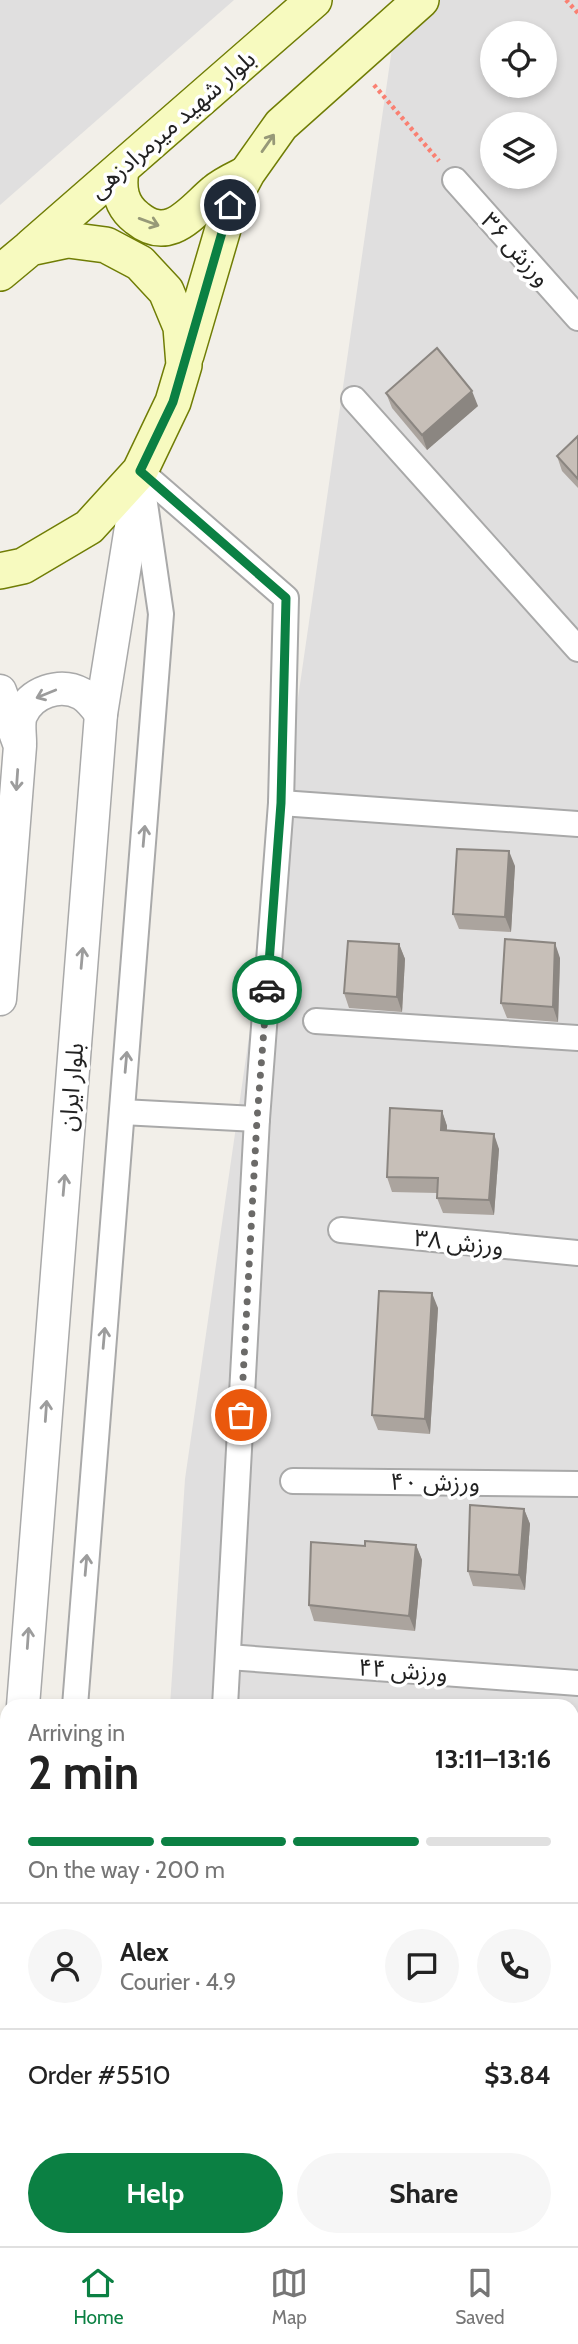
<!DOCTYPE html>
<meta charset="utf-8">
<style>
body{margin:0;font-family:Cabin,"Noto Sans Arabic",sans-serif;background:#f6f6f6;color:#222;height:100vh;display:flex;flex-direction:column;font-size:26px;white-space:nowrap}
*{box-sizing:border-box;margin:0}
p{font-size:23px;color:#767676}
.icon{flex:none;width:38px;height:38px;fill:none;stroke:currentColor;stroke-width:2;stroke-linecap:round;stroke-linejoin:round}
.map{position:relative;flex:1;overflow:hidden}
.side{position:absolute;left:0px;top:1699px;width:579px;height:548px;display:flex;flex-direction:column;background:#fff;border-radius:21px 21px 0 0;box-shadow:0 4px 10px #0003}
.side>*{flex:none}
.tools{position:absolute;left:480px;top:21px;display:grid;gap:14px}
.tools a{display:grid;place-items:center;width:77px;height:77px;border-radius:50%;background:#fff;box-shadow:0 4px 10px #0003;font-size:35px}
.pin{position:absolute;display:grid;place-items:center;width:60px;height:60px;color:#fff;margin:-30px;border:4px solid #fff;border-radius:50%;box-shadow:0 2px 7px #0007}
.courier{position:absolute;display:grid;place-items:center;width:70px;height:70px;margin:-35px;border:5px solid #0b8043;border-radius:50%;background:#fff;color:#222;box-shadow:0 2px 9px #0007}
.headline em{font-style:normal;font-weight:700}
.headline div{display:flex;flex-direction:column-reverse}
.headline{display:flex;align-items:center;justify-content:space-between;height:119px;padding:0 28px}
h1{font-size:46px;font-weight:700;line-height:52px}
.bar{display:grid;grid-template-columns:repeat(4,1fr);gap:10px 7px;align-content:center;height:84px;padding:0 28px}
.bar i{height:9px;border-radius:5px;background:#e0e0e0}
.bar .current{background:#0b8043}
.bar p{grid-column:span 4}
.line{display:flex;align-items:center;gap:18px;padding:0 28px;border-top:2px solid #e0e0e0}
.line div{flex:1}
.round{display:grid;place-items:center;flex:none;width:74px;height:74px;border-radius:37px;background:#f6f6f6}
.button{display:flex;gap:14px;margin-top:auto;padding:14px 28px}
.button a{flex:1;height:80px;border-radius:42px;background:#0b8043;color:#fff;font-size:28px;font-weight:700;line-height:80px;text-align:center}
.button a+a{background:#f6f6f6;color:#222}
.tabs{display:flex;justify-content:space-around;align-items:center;height:98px;border-top:2px solid #e0e0e0;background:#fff;font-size:19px;color:#767676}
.tabs a{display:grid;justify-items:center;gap:4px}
.tabs .current{color:#0b8043}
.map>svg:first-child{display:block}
.residential{fill:#e0dfdf;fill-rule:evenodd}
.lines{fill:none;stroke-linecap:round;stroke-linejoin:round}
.minor-casing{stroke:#a9a9a9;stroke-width:28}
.tertiary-casing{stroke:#a9a9a9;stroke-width:35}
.secondary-casing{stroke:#707d05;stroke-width:38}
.path{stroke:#fa8072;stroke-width:4.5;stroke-dasharray:3.5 3.5;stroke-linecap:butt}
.minor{stroke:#fff;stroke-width:24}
.tertiary{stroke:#fff;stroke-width:32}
.secondary{stroke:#f7fabf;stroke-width:35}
.wall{fill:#aba49e}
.shaded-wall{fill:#8b8681}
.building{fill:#c7bfb8;stroke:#8b8681;stroke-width:2}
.oneway{stroke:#979978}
.oneway2{stroke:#9c9c9c}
.done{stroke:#6b6a68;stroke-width:7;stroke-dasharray:0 12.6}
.route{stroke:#0b8043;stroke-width:9}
.labels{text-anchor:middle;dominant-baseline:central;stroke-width:7;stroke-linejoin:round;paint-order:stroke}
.street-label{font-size:24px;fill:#222;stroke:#fff}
</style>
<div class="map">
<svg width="578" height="2246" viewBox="0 0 578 2246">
<rect width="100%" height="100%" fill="#f2efe9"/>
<!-- residential -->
<g class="residential">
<path d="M0 0H234L0 205Z"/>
<path d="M399 0H578V2246H135L136 2240H572V1706H170L185 1479ZM492 33H544V86H492ZM492 124H544V177H492Z"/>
</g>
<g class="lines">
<!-- minor casing -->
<g class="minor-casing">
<g id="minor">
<path d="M455 180 578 318"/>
<path d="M354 399 578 649"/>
<path d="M140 471 286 598 281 803 257 1119 225 1706"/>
<path d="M281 803 578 824"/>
<path d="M316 1021 578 1038"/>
<path d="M122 1112 257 1119"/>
<path d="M341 1230 578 1253"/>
<path d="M293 1481 578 1484"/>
<path d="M228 1657 578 1683"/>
<path d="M75 1706 161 614 143 490"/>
<path d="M572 2171 578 2172"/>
<path d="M33 2246V2240"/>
<path d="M201 2246V2240"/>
</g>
</g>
<!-- tertiary casing -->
<g class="tertiary-casing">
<g id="tertiary">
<path d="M0 691 20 746 0 999"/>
<path d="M20 742C20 734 18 723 21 715 31 692 60 682 82 694 90 699 95 706 101 714"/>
<path d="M23 1706 101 714 140 471"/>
<path d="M572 1939H578"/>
<path d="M0 1993 7 1904"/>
</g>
</g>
<!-- secondary casing -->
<g class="secondary-casing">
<g id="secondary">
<path d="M121 169C118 188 120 205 137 218 170 245 192 211 215 192 223 185 234 180 244 175"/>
<path d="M32 246 314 0"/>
<path d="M0 273 30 248 68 240 106 245 140 263 166 291 181 327 184 365 173 402 140 471 89 527 23 566 0 571"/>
<path d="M186 355 230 205 247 173 281 125 421 0"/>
</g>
</g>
<!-- path -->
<g class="path">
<path d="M566 0 578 13"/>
<path d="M374 85 439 161"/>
</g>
<!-- minor -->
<use href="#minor" class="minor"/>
<!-- tertiary -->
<use href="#tertiary" class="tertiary"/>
<!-- secondary -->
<use href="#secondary" class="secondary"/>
</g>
<!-- wall -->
<g class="wall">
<path d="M386 393 478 406 427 450 392 408Z"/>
<path d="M578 436V488L562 471 557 456Z"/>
<path d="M515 866 511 932 459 929 453 914Z"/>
<path d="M399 944 405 959 402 1012 349 1008 344 993Z"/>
<path d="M560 958 558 1022 507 1018 501 1003Z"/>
<path d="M442 1111 447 1126V1131L499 1149 494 1215 443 1213 437 1198V1193L392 1192 387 1177Z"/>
<path d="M438 1308 430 1434 378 1430 372 1415Z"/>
<path d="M524 1509 530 1524 525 1590 473 1586 468 1571Z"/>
<path d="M416 1545 422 1560 415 1631 314 1621 309 1605 365 1546Z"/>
</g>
<!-- shaded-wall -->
<g class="shaded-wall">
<path d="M472 391 478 406 427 450 422 435Z"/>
<path d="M509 851 515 866 511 932 505 917Z"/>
<path d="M555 943 560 958 558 1022 553 1007Z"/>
<path d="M399 944 405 959 402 1012 397 997Z"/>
<path d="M442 1111 447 1126 446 1145 441 1130Z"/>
<path d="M494 1134 499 1149 494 1215 489 1200Z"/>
<path d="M432 1293 438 1308 430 1434 425 1419Z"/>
<path d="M524 1509 530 1524 525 1590 519 1575Z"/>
<path d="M416 1545 422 1560 415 1631 409 1616Z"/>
</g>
<!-- building -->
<g class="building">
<path d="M437 348 472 391 422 435 386 393Z"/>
<path d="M578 436V479L557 456Z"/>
<path d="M457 849 509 851 505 917 453 914Z"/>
<path d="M505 939 555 943 553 1007 501 1003Z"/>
<path d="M348 941 399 944 397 997 344 993Z"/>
<path d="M390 1108 442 1111 441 1130 494 1134 489 1200 437 1198 438 1178 387 1177Z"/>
<path d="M379 1291 432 1293 425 1419 372 1415Z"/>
<path d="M470 1505 524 1509 519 1575 468 1571Z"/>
<path d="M365 1541 416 1545 409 1616 309 1605 311 1542 365 1546Z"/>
<path d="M572 2212H578V2246H480L481 2240H572Z"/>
</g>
<!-- one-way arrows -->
<defs><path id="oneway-shaft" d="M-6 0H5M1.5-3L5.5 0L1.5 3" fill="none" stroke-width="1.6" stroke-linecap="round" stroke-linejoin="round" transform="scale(1.75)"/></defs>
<g class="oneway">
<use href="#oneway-shaft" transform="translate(268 143) rotate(-55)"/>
<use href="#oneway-shaft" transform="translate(149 222) rotate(20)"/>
</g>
<g class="oneway2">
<use href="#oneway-shaft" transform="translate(46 694) rotate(158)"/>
<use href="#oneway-shaft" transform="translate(17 780) rotate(94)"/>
<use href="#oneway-shaft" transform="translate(144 836) rotate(-85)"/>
<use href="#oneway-shaft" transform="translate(82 958) rotate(-85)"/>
<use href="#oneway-shaft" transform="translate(126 1062) rotate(-85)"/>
<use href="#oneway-shaft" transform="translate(64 1185) rotate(-85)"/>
<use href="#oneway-shaft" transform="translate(104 1338) rotate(-85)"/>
<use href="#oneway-shaft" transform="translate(46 1411) rotate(-86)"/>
<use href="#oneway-shaft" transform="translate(86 1565) rotate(-85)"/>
<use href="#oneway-shaft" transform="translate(28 1638) rotate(-86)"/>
</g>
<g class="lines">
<!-- done -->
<path class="done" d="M241 1415 257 1119 267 990"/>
<!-- route -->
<path class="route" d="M230 205 173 402 140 471 286 598 281 803 267 990"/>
</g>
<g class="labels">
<!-- street labels -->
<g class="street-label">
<text transform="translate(172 124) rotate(-41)">بلوار شهید میرمرادزهی</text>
<text transform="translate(516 249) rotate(48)">ورزش ۳۶</text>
<text transform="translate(71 1087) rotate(-85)">بلوار ایران</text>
<text transform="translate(459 1242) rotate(6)">ورزش ۳۸</text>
<text transform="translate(435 1482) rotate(1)">ورزش ۴۰</text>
<text transform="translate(403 1670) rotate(4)">ورزش ۴۴</text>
</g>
</g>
</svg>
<div class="tools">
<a><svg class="icon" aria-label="locate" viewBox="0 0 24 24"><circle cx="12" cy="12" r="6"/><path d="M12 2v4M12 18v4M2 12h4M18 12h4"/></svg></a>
<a><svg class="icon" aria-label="layers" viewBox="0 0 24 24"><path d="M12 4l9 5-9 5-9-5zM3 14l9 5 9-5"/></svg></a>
</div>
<div class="pin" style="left:241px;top:1415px;background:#ea580c"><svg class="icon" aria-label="bag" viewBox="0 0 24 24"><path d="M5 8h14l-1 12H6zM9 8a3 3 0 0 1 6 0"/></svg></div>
<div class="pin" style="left:230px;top:205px;background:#1f2937"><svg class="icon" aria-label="home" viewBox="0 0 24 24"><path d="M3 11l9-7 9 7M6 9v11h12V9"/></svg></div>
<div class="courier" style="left:267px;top:990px"><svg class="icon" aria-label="car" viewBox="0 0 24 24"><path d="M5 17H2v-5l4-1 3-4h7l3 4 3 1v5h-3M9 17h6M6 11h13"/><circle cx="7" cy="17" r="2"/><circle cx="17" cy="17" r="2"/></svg></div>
<section class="side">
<div class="headline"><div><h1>2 min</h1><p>Arriving in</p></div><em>13:11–13:16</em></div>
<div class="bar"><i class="current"></i><i class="current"></i><i class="current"></i><i></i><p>On the way · 200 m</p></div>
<div class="line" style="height:126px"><a class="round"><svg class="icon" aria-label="person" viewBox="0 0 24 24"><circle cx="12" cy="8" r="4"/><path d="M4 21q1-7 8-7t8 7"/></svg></a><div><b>Alex</b><p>Courier · 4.9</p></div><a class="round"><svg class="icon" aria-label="chat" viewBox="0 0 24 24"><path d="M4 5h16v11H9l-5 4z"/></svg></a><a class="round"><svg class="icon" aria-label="phone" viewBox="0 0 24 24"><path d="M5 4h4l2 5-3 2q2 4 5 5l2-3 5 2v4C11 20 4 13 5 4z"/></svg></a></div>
<div class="line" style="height:91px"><div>Order #5510</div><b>$3.84</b></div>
<div class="button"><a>Help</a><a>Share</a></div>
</section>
</div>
<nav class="tabs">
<a class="current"><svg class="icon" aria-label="home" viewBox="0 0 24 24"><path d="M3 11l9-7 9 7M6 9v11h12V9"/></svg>Home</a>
<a><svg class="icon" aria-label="map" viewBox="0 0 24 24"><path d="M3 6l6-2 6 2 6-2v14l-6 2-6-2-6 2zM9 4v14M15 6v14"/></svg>Map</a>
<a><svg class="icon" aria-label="saved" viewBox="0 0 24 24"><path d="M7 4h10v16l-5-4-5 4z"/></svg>Saved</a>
</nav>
